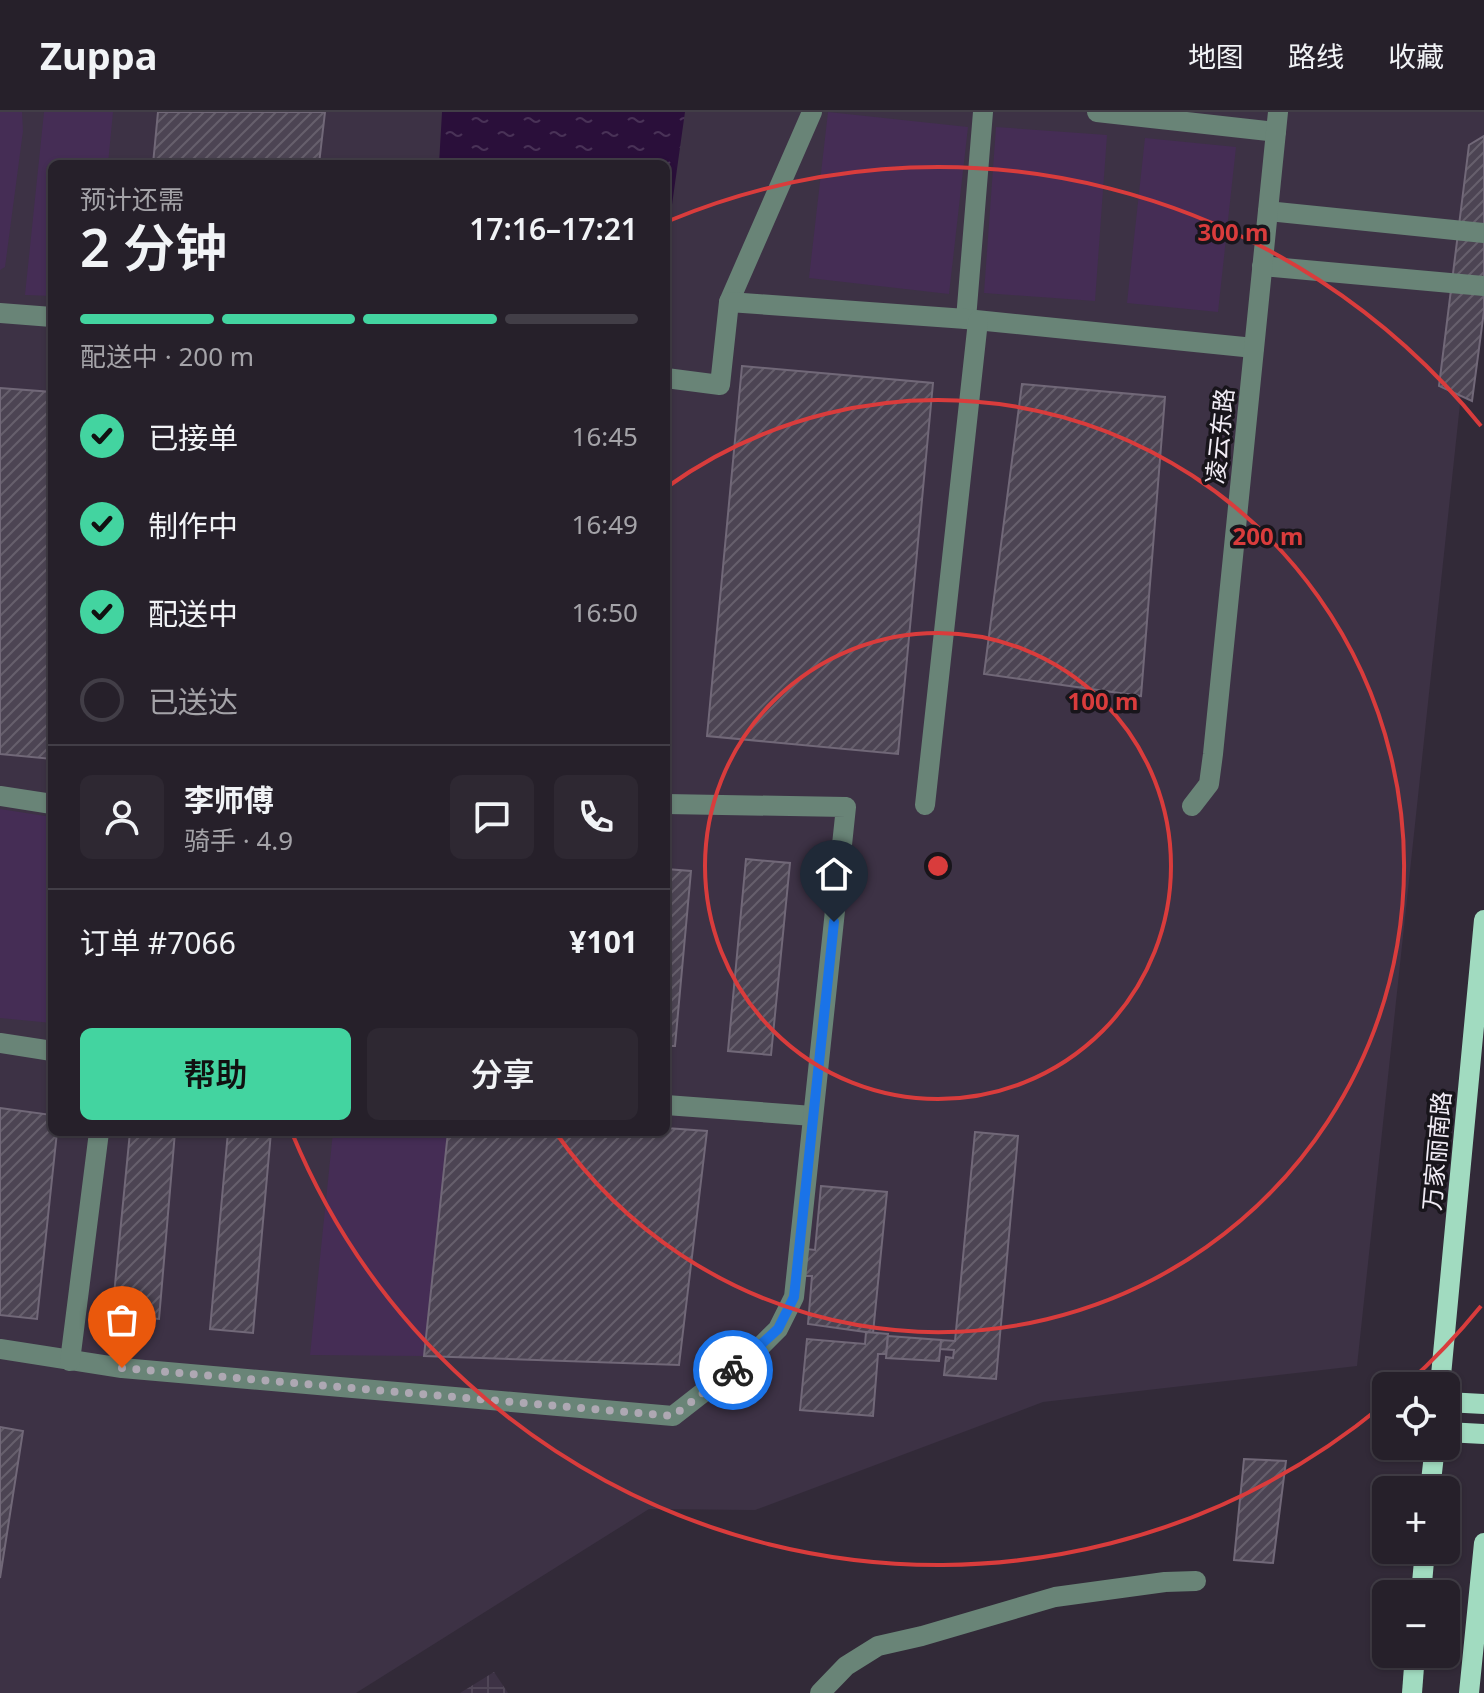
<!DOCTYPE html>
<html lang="zh">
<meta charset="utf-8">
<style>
body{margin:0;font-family:"Noto Sans","Noto Sans SC",sans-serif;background:#2e2832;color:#f1f3f6;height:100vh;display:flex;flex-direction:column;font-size:30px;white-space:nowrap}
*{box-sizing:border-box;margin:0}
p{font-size:26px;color:#a4a3a8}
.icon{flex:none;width:44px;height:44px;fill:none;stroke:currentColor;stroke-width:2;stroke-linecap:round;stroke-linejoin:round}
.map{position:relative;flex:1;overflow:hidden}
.details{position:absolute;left:48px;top:48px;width:622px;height:976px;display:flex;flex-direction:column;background:#26202a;border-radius:12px;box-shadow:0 2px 6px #0004,0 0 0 2px #423e47}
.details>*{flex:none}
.tools{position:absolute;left:1372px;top:1260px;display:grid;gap:16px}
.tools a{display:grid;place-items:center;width:88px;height:88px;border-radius:12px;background:#26202a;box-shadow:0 2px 6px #0004,0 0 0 2px #423e47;font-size:40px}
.pin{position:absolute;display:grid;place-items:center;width:68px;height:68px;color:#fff;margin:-82px -34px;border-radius:50% 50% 50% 0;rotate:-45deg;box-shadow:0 0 8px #0007}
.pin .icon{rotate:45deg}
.courier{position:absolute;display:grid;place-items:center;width:80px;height:80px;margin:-40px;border:6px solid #1a73e8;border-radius:50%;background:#fff;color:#222;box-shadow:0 2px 10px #0007}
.headline em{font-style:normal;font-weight:600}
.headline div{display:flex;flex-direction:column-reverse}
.headline{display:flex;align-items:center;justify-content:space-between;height:136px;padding:0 32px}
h1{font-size:52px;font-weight:600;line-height:60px}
.bar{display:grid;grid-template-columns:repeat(4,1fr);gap:12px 8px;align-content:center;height:96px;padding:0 32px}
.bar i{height:10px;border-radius:6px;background:#423e47}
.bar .on{background:#43d4a0}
.bar p{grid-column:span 4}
.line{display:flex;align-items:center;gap:20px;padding:0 32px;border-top:2px solid #423e47}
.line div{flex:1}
.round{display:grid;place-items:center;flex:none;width:84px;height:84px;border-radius:12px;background:#2e2832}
ol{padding:0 32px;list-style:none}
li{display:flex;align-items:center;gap:24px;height:88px}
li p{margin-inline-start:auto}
li .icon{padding:8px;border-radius:50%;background:#43d4a0;color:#111;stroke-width:4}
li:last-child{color:#a4a3a8}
li i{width:44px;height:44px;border:4px solid #423e47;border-radius:50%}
.primary-button{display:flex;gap:16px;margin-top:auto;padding:16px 32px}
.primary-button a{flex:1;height:92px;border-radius:12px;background:#43d4a0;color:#111;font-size:32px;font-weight:600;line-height:92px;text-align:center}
.primary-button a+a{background:#2e2832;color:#f1f3f6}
header{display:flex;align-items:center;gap:48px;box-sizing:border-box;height:112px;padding:0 40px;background:#26202a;border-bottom:2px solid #423e47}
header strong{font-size:38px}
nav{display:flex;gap:44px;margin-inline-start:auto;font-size:28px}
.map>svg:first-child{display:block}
.built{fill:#3d3245;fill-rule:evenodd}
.industrial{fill:url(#industrial-grid)}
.green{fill:#452d55}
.water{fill:url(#water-ripples)}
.building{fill:url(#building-hatch);stroke:#716878;stroke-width:2}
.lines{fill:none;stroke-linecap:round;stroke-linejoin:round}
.minor{stroke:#698477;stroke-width:20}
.major{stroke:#a1dbc0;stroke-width:20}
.done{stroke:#aea8b3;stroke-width:8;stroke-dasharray:0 14.4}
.route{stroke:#1a73e8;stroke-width:10}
.ring{fill:none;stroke:#d93c3c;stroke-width:4}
.labels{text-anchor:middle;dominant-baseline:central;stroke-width:7;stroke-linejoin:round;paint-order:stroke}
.street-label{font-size:24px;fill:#f1ecf5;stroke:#18151b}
.centre{fill:#d93c3c;stroke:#18151b;stroke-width:4}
.ring-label{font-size:24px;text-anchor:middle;font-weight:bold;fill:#d93c3c;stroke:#18151b;stroke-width:7;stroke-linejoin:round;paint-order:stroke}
</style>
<header>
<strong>Zuppa</strong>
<nav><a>地图</a><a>路线</a><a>收藏</a></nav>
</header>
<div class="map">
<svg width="1484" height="1581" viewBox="0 0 1484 1581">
<defs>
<pattern id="industrial-grid" width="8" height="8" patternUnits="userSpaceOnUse" patternTransform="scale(2)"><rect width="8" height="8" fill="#3d3245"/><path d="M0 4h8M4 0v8" fill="none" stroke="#504657"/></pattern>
<pattern id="water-ripples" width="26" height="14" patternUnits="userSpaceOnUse" patternTransform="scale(2)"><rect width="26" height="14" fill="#2a0f3a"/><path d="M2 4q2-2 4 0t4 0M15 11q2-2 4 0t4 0" fill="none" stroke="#493257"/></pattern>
<pattern id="building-hatch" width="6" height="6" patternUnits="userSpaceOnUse" patternTransform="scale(2)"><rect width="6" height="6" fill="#4c4453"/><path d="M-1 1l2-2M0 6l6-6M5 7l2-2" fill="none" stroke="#665f6c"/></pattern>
</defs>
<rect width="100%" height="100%" fill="#322a38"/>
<!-- built -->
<path class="built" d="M0 0H1484V68L1357 1254 1043 1290 755 1398 649 1397 356 1581H0ZM52 52H666V1020H52Z"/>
<!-- industrial -->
<path class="industrial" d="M494 1560 508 1581H460Z"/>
<!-- green -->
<g class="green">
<path d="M0 0H22L23 19 5 155 0 158Z"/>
<path d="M44 0H113L108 52H52V184L25 183Z"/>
<path d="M828 0 968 15 949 182 809 166Z"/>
<path d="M996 15 1107 23 1095 189 984 181Z"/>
<path d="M1145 26 1236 35 1218 200 1127 191Z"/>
<path d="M0 697 52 705V911L0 906Z"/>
<path d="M333 1020H448L424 1244 310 1243Z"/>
</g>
<!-- water -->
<path class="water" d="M442 0H685L671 100 666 108V52H439Z"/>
<!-- building -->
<g class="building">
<path d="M158 0H325L319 52H153Z"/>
<path d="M1484 24V199L1472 289 1439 274 1469 33Z"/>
<path d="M742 254 933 271 898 642 707 624Z"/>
<path d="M1022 272 1165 285 1141 584 984 562Z"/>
<path d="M0 276 52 280V647L0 642Z"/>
<path d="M746 747 790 751 771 943 728 939Z"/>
<path d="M666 757 691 759 675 934H666Z"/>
<path d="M0 996 52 1003V1020H57L37 1207 0 1203Z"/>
<path d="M666 1016 707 1019 679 1253 424 1244 448 1020H666Z"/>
<path d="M130 1020H175L159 1207 112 1203Z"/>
<path d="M228 1020H271L253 1221 210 1217Z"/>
<path d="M975 1020 1018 1024 996 1267 944 1263 946 1245 953 1246 954 1238 940 1237 941 1228 955 1229Z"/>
<path d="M821 1074 887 1080 873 1221 808 1212 812 1164H804L807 1137 815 1138Z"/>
<path d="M866 1220 888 1222 886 1242H878L873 1304 800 1298 807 1227 865 1232Z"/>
<path d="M888 1224 941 1228 939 1249 886 1246Z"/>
<path d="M0 1315 23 1319 0 1466Z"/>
<path d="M1244 1347 1286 1349 1273 1451 1234 1448Z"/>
</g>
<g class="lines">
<!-- minor -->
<g class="minor">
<path d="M1097 0 1276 20"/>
<path d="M1268 99 1484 121"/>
<path d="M1262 154 1484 174"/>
<path d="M729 190 812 0"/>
<path d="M0 201 52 205"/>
<path d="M966 207 983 0"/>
<path d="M666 266 720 273 729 190 966 207 1254 236"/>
<path d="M0 684 52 692"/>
<path d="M925 693 978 209"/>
<path d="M1192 694 1209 672 1213 642 1278 0"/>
<path d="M0 931 52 939"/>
<path d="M666 993 813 1004"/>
<path d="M0 1237 122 1256 673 1304 755 1240 778 1217 794 1185 846 695 666 692"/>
<path d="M70 1249 99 1020"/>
<path d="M820 1581 846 1554 878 1534 922 1524 1055 1485 1165 1470 1196 1469"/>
</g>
<!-- major -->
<g class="major">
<path d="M1440 1274 1484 808"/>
<path d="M1446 1290 1484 1292"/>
<path d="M1386 1307V1315"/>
<path d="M1446 1320 1484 1322"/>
<path d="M1430 1378 1435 1334"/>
<path d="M1421 1482 1425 1438"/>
<path d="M1412 1581 1415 1542"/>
<path d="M1469 1581 1484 1431"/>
</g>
</g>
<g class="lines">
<!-- done -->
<path class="done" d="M122 1256 673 1304 733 1258"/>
<!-- route -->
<path class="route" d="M733 1258 778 1217 794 1185 834 810"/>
</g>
<!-- distance rings -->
<g class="ring">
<circle cx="938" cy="754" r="233"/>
<path d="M667 375A466 466 0 1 1 556 1021"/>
<path d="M1481 1194A699 699 0 0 1 1406 1273M1383 1293A699 699 0 0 1 292 1021M671 108A699 699 0 0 1 1481 314"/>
</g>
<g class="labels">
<!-- street labels -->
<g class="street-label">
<text transform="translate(1219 324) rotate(-84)">凌云东路</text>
<text transform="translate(1436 1039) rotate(-85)">万家丽南路</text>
</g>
</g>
<circle cx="938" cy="754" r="12" class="centre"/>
<g class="ring-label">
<text x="1233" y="129">300 m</text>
<text x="1268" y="433">200 m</text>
<text x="1103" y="598">100 m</text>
</g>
</svg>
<div class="tools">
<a><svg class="icon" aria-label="locate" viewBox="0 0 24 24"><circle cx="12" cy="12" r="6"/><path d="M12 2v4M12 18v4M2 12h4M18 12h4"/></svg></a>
<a>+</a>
<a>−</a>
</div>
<div class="pin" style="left:122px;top:1256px;background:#ea580c"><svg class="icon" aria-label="bag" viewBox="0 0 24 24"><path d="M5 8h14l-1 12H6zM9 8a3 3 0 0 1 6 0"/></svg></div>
<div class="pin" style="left:834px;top:810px;background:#1f2937"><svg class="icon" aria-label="home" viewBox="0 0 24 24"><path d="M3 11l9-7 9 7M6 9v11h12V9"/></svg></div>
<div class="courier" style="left:733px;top:1258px"><svg class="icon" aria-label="bike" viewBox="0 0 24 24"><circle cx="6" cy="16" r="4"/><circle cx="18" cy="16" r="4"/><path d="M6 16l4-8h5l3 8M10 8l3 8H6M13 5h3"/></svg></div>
<section class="details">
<div class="headline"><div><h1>2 分钟</h1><p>预计还需</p></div><em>17:16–17:21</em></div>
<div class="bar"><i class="on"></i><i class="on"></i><i class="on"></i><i></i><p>配送中 · 200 m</p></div>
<ol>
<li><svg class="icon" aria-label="check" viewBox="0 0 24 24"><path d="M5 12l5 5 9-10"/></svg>已接单<p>16:45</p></li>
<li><svg class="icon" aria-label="check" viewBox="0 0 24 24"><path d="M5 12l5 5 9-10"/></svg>制作中<p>16:49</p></li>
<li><svg class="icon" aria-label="check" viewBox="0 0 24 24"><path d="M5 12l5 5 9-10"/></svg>配送中<p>16:50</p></li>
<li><i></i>已送达</li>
</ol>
<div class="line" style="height:144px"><a class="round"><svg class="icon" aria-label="person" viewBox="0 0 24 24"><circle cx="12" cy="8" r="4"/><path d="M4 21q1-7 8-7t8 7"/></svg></a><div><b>李师傅</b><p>骑手 · 4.9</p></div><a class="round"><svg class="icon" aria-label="chat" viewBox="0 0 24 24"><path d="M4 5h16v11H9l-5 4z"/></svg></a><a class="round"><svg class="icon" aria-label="phone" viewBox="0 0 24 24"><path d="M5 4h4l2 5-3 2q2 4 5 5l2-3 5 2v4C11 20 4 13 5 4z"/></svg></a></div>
<div class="line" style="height:104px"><div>订单 #7066</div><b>¥101</b></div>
<div class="primary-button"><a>帮助</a><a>分享</a></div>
</section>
</div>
